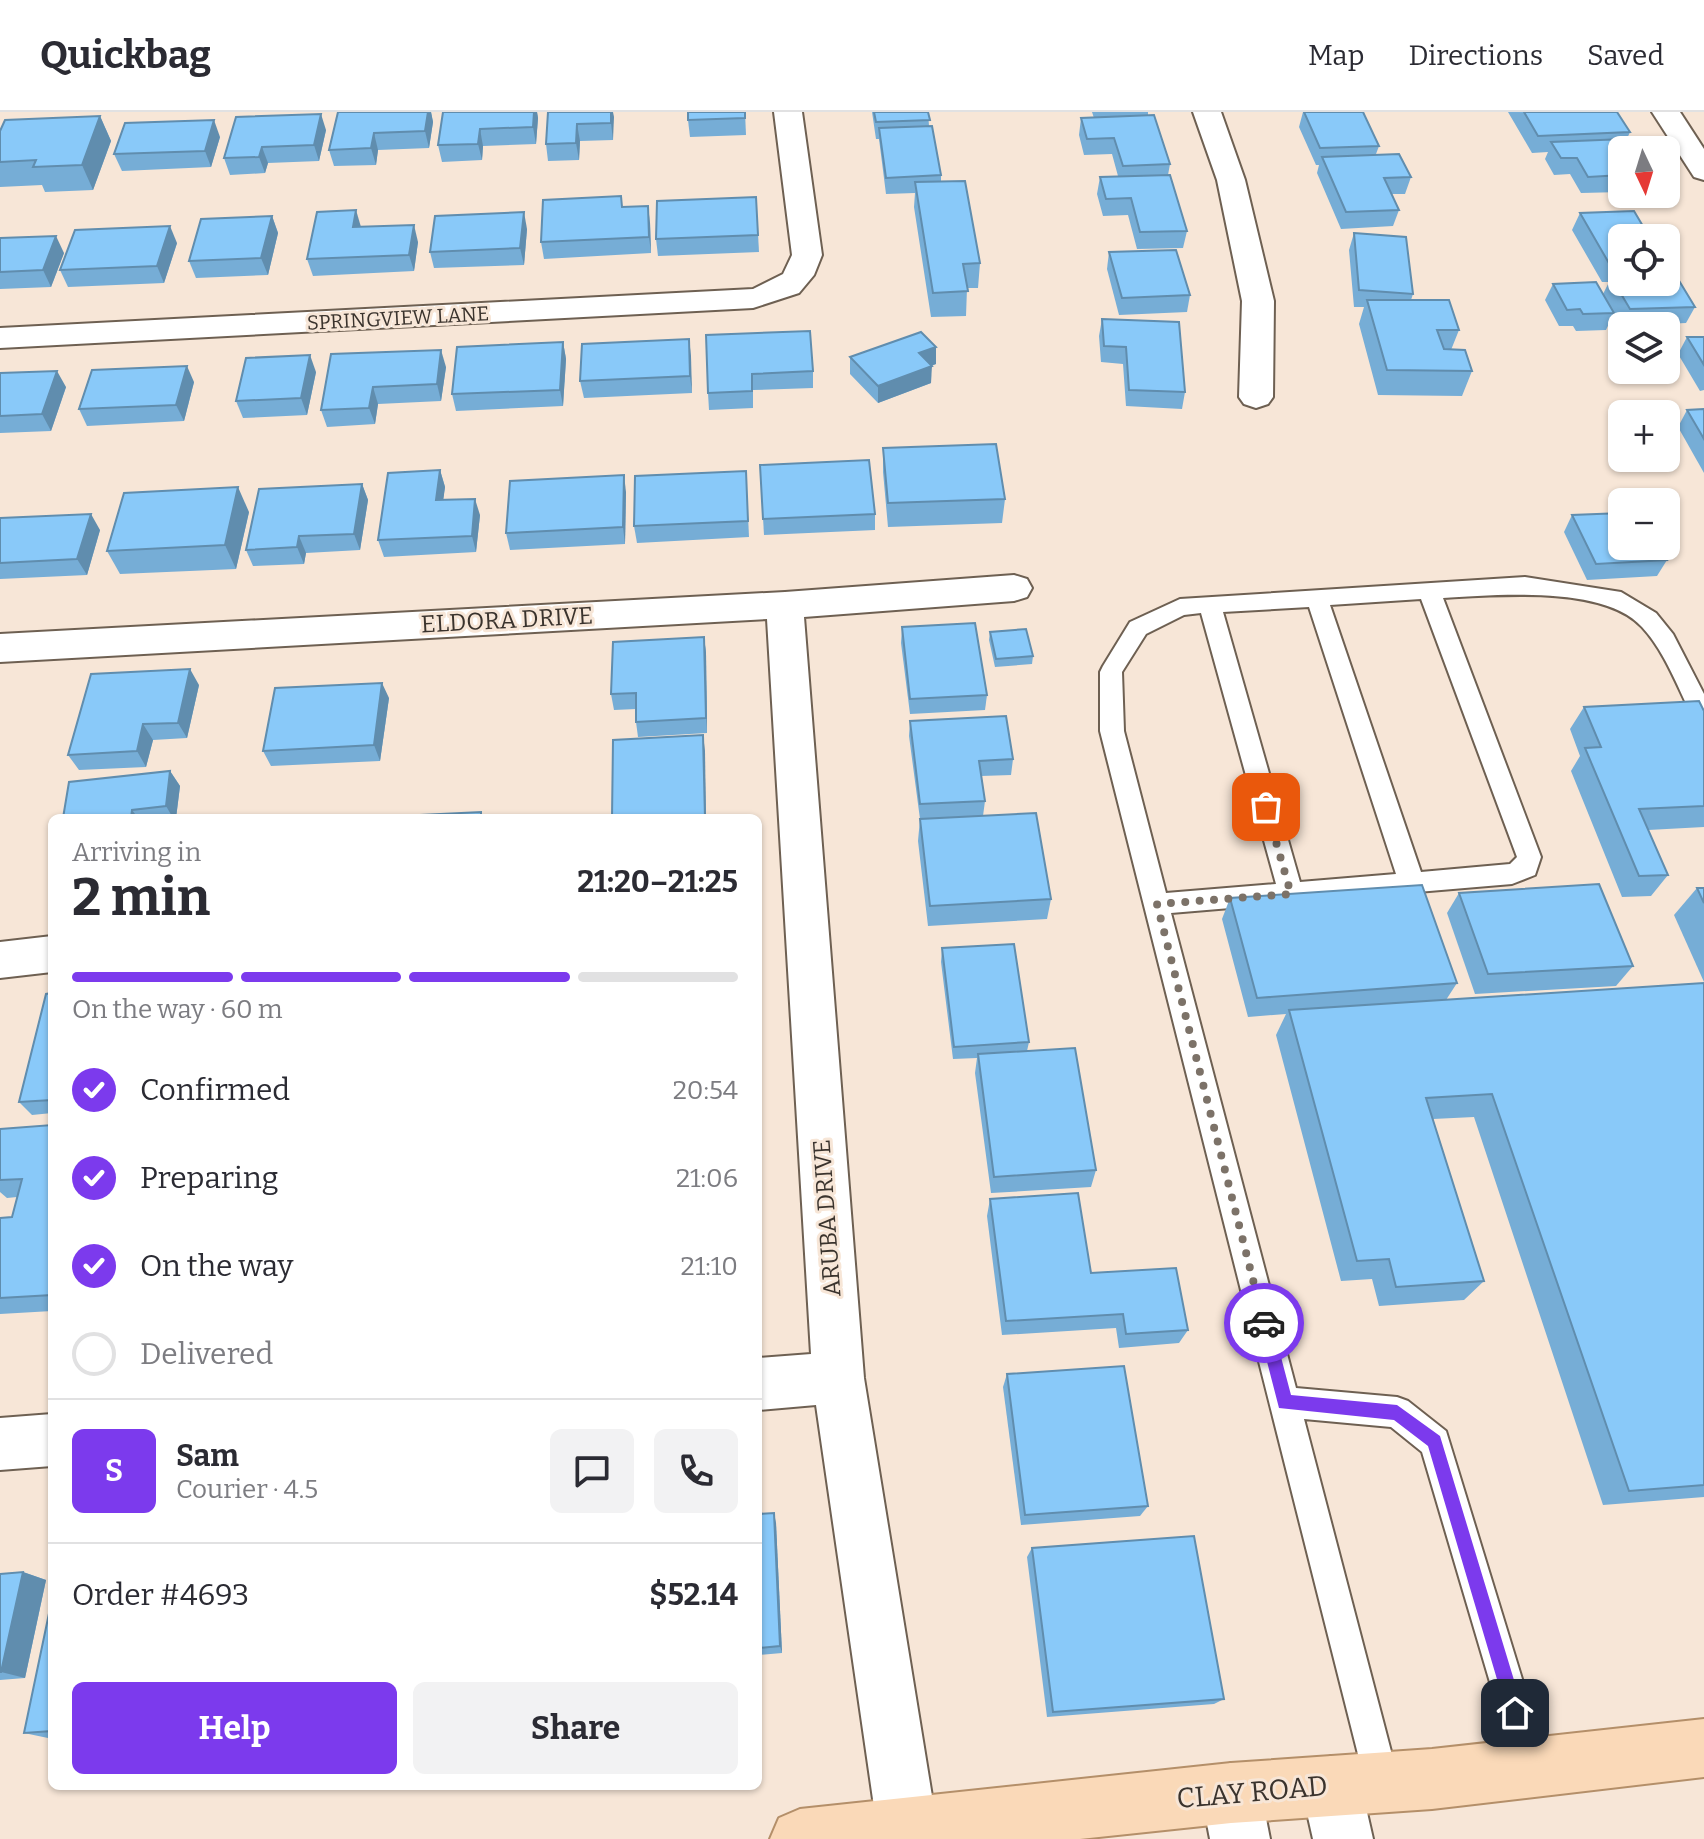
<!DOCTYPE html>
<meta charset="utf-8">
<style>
body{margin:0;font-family:Bitter,serif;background:#f2f2f3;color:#2b2b33;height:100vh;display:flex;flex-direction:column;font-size:30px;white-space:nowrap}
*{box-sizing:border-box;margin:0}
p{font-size:26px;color:#7c7c81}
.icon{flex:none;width:44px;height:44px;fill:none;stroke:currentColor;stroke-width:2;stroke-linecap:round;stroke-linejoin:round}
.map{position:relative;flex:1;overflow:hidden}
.side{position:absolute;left:48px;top:702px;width:714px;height:976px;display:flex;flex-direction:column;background:#fff;border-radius:12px;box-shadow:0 2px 6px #0004}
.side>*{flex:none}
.needle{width:52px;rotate:176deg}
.buttons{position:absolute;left:1608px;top:24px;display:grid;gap:16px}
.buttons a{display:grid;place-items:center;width:72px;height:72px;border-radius:12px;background:#fff;box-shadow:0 2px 6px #0004;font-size:40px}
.pin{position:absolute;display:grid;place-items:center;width:68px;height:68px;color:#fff;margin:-34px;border-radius:16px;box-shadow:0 4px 12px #0006}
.courier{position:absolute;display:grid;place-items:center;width:80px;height:80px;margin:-40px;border:6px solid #7c3aed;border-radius:50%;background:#fff;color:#222;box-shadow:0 2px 10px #0007}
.overview em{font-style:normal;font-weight:700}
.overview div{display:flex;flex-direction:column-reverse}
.overview{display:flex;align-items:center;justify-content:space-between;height:136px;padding:0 24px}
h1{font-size:52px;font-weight:700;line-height:60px}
.bar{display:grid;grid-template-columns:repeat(4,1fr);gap:12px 8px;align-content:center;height:96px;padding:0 24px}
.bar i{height:10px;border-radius:6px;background:#e1e1e2}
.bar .current{background:#7c3aed}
.bar p{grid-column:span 4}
.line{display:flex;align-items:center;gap:20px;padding:0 24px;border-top:2px solid #e1e1e2}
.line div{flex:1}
.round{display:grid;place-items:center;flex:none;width:84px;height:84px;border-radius:12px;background:#f2f2f3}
ol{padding:0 24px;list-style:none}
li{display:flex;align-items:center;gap:24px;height:88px}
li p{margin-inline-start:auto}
li .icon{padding:8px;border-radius:50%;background:#7c3aed;color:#fff;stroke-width:4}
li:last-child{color:#7c7c81}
li i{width:44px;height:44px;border:4px solid #e1e1e2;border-radius:50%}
.primary-button{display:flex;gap:16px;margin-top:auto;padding:16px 24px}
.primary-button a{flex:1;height:92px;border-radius:12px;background:#7c3aed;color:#fff;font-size:32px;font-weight:700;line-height:92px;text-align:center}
.primary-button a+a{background:#f2f2f3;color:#2b2b33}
header{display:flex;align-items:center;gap:48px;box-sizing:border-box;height:112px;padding:0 40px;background:#fff;border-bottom:2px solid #e1e1e2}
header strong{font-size:38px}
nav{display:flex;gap:44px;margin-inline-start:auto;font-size:28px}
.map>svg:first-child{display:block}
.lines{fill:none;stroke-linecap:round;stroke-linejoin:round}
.service-casing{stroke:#6e6052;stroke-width:4}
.minor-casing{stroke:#6e6052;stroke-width:4}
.tertiary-casing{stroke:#6e6052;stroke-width:4}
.primary-casing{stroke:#b48f69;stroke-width:4}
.service{fill:#fff;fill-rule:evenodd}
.minor{fill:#fff;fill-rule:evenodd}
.tertiary{fill:#fff;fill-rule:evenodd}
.primary{fill:#fad9b8;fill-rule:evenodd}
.wall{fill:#76add6}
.shaded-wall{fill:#608dae}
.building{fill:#89c9f9;stroke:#608dae;stroke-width:2}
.route{fill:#7c3aed}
.done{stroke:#7c7268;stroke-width:8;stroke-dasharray:0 14.4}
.labels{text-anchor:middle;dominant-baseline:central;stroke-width:6;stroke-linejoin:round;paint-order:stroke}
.far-street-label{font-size:20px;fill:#3a332d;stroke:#f7e6d7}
.street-label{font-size:24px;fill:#3a332d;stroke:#f7e6d7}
.near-street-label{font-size:28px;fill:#3a332d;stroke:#f7e6d7}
</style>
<header>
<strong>Quickbag</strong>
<nav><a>Map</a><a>Directions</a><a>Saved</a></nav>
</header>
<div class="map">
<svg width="1704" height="1727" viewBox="0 0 1704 1727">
<rect width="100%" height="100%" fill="#f7e6d7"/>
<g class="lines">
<!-- service casing -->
<g class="service-casing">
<path id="service" d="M1525 465 1621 480 1656 501 1673 522 1704 582V614L1696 611C1679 580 1667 542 1642 515 1604 473 1495 483 1443 486L1541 745 1535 763 1512 772 1171 801 1296 1276 1397 1285 1408 1289 1446 1319 1549 1655 1544 1667 1532 1672 1520 1667 1515 1655 1422 1340 1391 1315 1304 1307 1399 1670 1394 1682 1382 1687 1370 1682 1365 1670 1100 619V560L1103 554 1130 510 1180 487ZM1421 487 1517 745 1510 752 1421 760 1330 493ZM1309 495 1396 762 1300 770 1223 500ZM1201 501 1276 772 1166 781 1124 619 1122 560 1146 522 1184 503Z"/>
</g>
<!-- minor casing -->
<g class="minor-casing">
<g id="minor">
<path d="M774 0H802L822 143 814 163 799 181 753 196 0 236V216L753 177 783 162 792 143Z"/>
<path d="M1193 0H1221L1245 68 1274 189 1273 285 1268 292 1256 296 1244 292 1239 285 1242 189 1217 68Z"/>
<path d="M1652 0H1680L1704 37V68L1694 65Z"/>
<path d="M1014 463 1027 467 1032 476 1027 485 1014 489 804 505 864 1266 937 1715 932 1727H882L877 1715 816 1293 758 1298V1246L811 1242 767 507 0 550V522L785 480Z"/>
<path d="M52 824V860L0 866V830Z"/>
<path d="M52 1302V1354L0 1358V1306Z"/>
</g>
</g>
<!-- tertiary casing -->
<g class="tertiary-casing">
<g id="tertiary">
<path d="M1331 1644 1352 1653 1361 1674 1373 1727H1313L1301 1674 1310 1653Z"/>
<path d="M1231 1651 1252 1660 1261 1681 1270 1727H1210L1201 1681 1210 1660Z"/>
</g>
</g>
<!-- primary casing -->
<g class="primary-casing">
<path id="primary" d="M1704 1607V1665L1432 1697 1231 1711 1080 1727H770L779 1706 800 1697 1231 1651 1432 1637Z"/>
</g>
<!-- service -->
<use href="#service" class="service"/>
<!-- minor -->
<use href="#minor" class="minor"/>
<!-- tertiary -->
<use href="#tertiary" class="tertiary"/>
<!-- primary -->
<use href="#primary" class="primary"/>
</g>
<!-- wall -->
<g class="wall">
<path d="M338 0H431L433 10 429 36 378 38 376 53 334 54 329 38Z"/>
<path d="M443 0H537L538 6 536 32 483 34 482 48 442 50 438 33Z"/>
<path d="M548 0H613V28L580 29 579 48 548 49 546 32Z"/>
<path d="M745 0 746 23 690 25 688 8Z"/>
<path d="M872 0H928L929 14 941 63V69L980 151 978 176H967L966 204 931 205 914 95 915 81 886 82 879 27H876Z"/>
<path d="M1092 0H1148V4L1170 52 1168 63 1187 119 1183 136 1137 137 1128 103 1103 104 1097 82 1100 65 1118 64 1112 42 1084 43 1079 23 1081 6H1094Z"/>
<path d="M1303 0H1363L1379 34 1376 42 1411 65 1405 82H1391L1399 98 1393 114 1341 117 1317 61 1319 53H1316L1299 15Z"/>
<path d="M1508 0H1617L1630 20 1622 38V80L1581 81 1570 62 1554 63 1545 47 1548 40 1532 41Z"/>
<path d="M100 4 111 29 93 78 45 80 42 73 0 75V19Z"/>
<path d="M236 5 326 18 319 49 268 51 265 61 230 63 224 46Z"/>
<path d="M220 25 211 55 122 59 114 42Z"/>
<path d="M756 85 759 140 658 144 656 127Z"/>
<path d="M623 95 650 111 651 141 544 147 541 130Z"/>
<path d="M1580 101 1622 126V170L1695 195 1686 211 1622 214 1603 182 1609 170H1602L1572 118Z"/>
<path d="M272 104 278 121 268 163 196 166 189 149Z"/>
<path d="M527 117 524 153 434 156 430 140Z"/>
<path d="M1354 121 1413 182 1411 188 1459 218 1451 238 1472 259 1462 284 1378 283 1359 212 1364 195H1354L1349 138Z"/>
<path d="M0 126 64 141 51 175 0 177Z"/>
<path d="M418 130 414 159 313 164 307 147Z"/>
<path d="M177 131 164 171 68 175 60 158Z"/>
<path d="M1109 140 1190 183 1187 200 1119 203 1107 157Z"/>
<path d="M1553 172 1614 201 1606 218 1576 219 1573 214H1559L1545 188Z"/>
<path d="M1102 207 1185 280 1182 297 1126 294 1123 252 1101 250 1099 224Z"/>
<path d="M706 223 813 259V276L753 278V296L709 298 708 281Z"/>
<path d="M1687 225H1704V278L1700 279 1678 242Z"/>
<path d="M689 227 692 281 584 286 580 269Z"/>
<path d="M563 230 566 247 563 294 456 299 452 282Z"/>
<path d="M331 242 446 255 441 289 378 292 375 312 327 315 321 298Z"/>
<path d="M850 245 936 252 931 254V271L878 291 850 262Z"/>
<path d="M316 260 307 303 243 306 236 289Z"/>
<path d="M0 261 66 275 51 319 0 321Z"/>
<path d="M194 270 184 309 87 314 79 297Z"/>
<path d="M1704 297V361L1678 315 1687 298Z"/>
<path d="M883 336 1005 387 1002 411 888 415 883 360Z"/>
<path d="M760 353 875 402V418L764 423Z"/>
<path d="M440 358 445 375 443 388 480 403 476 440 384 445 378 428Z"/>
<path d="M746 359 749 425 637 431 634 414Z"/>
<path d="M362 372 368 388 360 438 306 441 304 452 253 454 246 438Z"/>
<path d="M626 380 625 432 510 438 506 421Z"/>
<path d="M249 400 236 457 120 462 107 439Z"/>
<path d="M1572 403 1667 448 1657 464 1587 468 1564 420Z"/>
<path d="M0 406 100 418 87 463 0 467Z"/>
<path d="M902 515 987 583 985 598 910 602 901 531Z"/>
<path d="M990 520 1033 544 1032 552 995 555 989 528Z"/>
<path d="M704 525 706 541 707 621 638 625 636 610V597L614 598 611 582Z"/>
<path d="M199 573 187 626 153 628 146 655 79 658 68 643Z"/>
<path d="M389 586 380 649 271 654 263 639Z"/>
<path d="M1584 595 1704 599V715L1648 718 1668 763 1651 784 1622 785 1571 659 1580 644 1570 617Z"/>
<path d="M910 609 1013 647 1011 663 981 664 985 689 983 704 1051 787 1047 807 928 814 918 729 920 707 909 624Z"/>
<path d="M170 659 180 674 176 706H63Z"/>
<path d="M1697 776H1704V870L1674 803Z"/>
<path d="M1459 781 1633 854 1616 874 1475 882 1447 801Z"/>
<path d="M1230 786 1457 871 1446 888 1704 871V1385L1603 1393 1474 1005 1433 1007 1484 1169 1464 1188 1379 1194 1372 1167 1341 1169 1276 923 1286 902 1248 905 1222 807Z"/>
<path d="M942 836 1029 930 1027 939 1096 1058 1091 1075 991 1081 975 961 977 946 953 947 941 850Z"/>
<path d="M52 881V1001L32 1003 19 990Z"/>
<path d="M52 1013V1199L0 1202V1106L12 1105 17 1085 7 1086 0 1080V1017Z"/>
<path d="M990 1087 1091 1161 1188 1218 1179 1231 1119 1236 1116 1216 1002 1223 987 1104Z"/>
<path d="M1007 1262 1148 1394 1140 1404 1021 1413 1003 1275Z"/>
<path d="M758 1402 776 1411 782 1541 758 1543Z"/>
<path d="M1032 1436 1224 1587 1214 1592 1047 1605 1027 1445Z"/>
<path d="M23 1460 46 1468 25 1566 0 1568V1462Z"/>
<path d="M52 1487V1625L48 1626 24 1621Z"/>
</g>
<!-- shaded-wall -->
<g class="shaded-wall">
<path d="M428 0H431L433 10 429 36 425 19Z"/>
<path d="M534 0H537L538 6 536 32 533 15Z"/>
<path d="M611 0H613L614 5 613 28 611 11Z"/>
<path d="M321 2 326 18 319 49 314 33Z"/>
<path d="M100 4 111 29 93 78 82 53Z"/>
<path d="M214 8 220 25 211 55 205 39Z"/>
<path d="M577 12 580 29 579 48 576 31Z"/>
<path d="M480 17 483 34 482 48 478 32Z"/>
<path d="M374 21 378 38 376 53 371 36Z"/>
<path d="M262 35 268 51 265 61 259 45Z"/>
<path d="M648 94 650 111 651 141 649 125Z"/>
<path d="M356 98 361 115H353Z"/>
<path d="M524 100 527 117 524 153 520 136Z"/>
<path d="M272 104 278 121 268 163 261 146Z"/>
<path d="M414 113 418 130 414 159 409 143Z"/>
<path d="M170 114 177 131 164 171 157 154Z"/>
<path d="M56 124 64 141 51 175 43 158Z"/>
<path d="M689 227 691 244 692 281 690 264Z"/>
<path d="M563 230 566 247 563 294 560 278Z"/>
<path d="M936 235V252L918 258 919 241Z"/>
<path d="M441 238 446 255 441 289 437 272Z"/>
<path d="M310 243 316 260 307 303 301 286Z"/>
<path d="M187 254 194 270 184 309 176 293Z"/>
<path d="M932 254 931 271 878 291V274Z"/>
<path d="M57 259 66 275 51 319 42 302Z"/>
<path d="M373 275 378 292 375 312 369 296Z"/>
<path d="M440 358 445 375 441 405 436 388Z"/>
<path d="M624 363 626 380 625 432 623 415Z"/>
<path d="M362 372 368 388 360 438 354 422Z"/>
<path d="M238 375 249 400 236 457 225 433Z"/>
<path d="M475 387 480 403 476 440 472 424Z"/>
<path d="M91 402 100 418 87 463 77 447Z"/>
<path d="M299 424 306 441 304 452 297 435Z"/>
<path d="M704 525 706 541 707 621 706 606Z"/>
<path d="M190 557 199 573 187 626 178 611Z"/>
<path d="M382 571 389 586 380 649 374 633Z"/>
<path d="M143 612 153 628 146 655 137 639Z"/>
<path d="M703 623 705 639 706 706H705Z"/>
<path d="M170 659 180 674 176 706H173L166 694Z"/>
<path d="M132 698 138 706H131Z"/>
<path d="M774 1401 776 1411 782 1541 780 1534Z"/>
<path d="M23 1460 46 1468 25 1566 1 1560Z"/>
</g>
<!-- building -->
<g class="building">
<path d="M338 0H428L425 19 374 21 371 36 329 38Z"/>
<path d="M443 0H534L533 15 480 17 478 32 438 33Z"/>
<path d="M548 0H611V11L577 12 576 31 546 32Z"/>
<path d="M688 0H745V6L688 8Z"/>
<path d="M874 0H928L930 8 876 10Z"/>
<path d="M1304 0H1363L1379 34 1320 36Z"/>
<path d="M1524 0H1617L1630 20 1538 24Z"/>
<path d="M321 2 314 33 262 35 259 45 224 46 236 5Z"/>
<path d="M1154 3 1170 52 1123 54 1114 26 1087 27 1081 6Z"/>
<path d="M100 4 82 53 33 55 36 48 0 50V19L5 8Z"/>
<path d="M214 8 205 39 114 42 125 11Z"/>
<path d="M932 14 941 63 886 66 879 16Z"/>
<path d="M1625 27 1632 38H1622V63L1588 65 1577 46H1561L1551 30Z"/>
<path d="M1399 42 1411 65 1384 66 1399 98 1346 100 1322 45Z"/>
<path d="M1170 63 1187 119 1140 120 1131 86 1106 87 1100 65Z"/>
<path d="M965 69 980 151 963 152 968 179 933 181 915 70Z"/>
<path d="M621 84 622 95 648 94 649 125 541 130 543 88Z"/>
<path d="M756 85 758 123 656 127 657 89Z"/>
<path d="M356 98 353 115 414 113 409 143 307 147 317 100Z"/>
<path d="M1634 99 1650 126H1622V153H1610L1580 101Z"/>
<path d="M524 100 520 136 430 140 435 104Z"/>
<path d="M272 104 261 146 189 149 201 107Z"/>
<path d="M170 114 157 154 60 158 75 118Z"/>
<path d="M1354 121 1406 125 1413 182 1359 178Z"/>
<path d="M56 124 43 158 0 160V126Z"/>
<path d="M1176 138 1190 183 1122 186 1109 140Z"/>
<path d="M1675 162 1695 195 1630 197 1611 165H1622V170H1666V163Z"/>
<path d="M1596 170 1614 201 1583 202 1580 197 1567 198 1553 172Z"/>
<path d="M1367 188H1449L1459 218H1437L1444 237 1465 238 1472 259 1387 258Z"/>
<path d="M1102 207 1179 210 1185 280 1129 278 1126 235 1104 234Z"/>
<path d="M810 219 813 259 752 262V279L708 281 706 223Z"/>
<path d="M921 220 936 235 919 241 932 254 878 274 850 245Z"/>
<path d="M1687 225H1704V253Z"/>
<path d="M689 227 690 264 580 269 582 232Z"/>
<path d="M563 230 560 278 452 282 457 235Z"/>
<path d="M441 238 437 272 373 275 369 296 321 298 331 242Z"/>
<path d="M310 243 301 286 236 289 246 246Z"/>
<path d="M187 254 176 293 79 297 92 258Z"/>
<path d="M57 259 42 302 0 304V261Z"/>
<path d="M1704 297V327L1687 298Z"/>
<path d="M996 332 1005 387 888 391 883 336Z"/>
<path d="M869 348 875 402 763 407 760 353Z"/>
<path d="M440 358 436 388 475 387 472 424 378 428 388 361Z"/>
<path d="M746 359 748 409 634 414 635 364Z"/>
<path d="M624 363 623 415 506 421 510 369Z"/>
<path d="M362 372 354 422 299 424 297 435 246 438 259 377Z"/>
<path d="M238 375 225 433 107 439 124 381Z"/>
<path d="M1622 401V434H1660L1667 448 1596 452 1572 403Z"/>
<path d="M91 402 77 447 0 451V406Z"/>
<path d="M975 511 987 583 910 587 902 515Z"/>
<path d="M1026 517 1033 544 996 547 990 520Z"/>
<path d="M704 525 706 606 636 610V581L611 582 613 530Z"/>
<path d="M190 557 178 611 143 612 137 639 68 643 91 562Z"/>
<path d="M382 571 374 633 263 639 275 576Z"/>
<path d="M1699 589 1704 599V694L1639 697 1668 763 1639 764 1585 636 1601 635 1584 595Z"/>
<path d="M1006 604 1013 647 979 649 985 689 920 692 910 609Z"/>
<path d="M703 623 705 706H612L613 628Z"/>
<path d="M170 659 166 694 132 698 131 706H63L69 670Z"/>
<path d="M481 700V706H379V705Z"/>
<path d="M1036 701 1051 787 930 794 920 707Z"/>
<path d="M1599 772 1633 854 1488 862 1459 781Z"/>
<path d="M1422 773 1457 871 1257 886 1230 786Z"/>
<path d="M1697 776H1704V791Z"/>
<path d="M1014 832 1029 930 954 935 942 836Z"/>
<path d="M1704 871V1373L1629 1379 1492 982 1426 986 1484 1169 1396 1175 1389 1147 1357 1149 1289 898Z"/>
<path d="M52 881V988L19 990 46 882Z"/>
<path d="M1075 936 1096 1058 994 1065 978 942Z"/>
<path d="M52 1013V1183L0 1186V1106L12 1105 22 1067 0 1068V1017Z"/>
<path d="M1078 1081 1091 1161 1176 1156 1188 1218 1126 1222 1123 1202 1006 1209 990 1087Z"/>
<path d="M1124 1254 1148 1394 1025 1403 1007 1262Z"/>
<path d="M774 1401 780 1534 758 1536V1402Z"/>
<path d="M1194 1424 1224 1587 1053 1600 1032 1436Z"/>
<path d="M23 1460 1 1560H0V1462Z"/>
<path d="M52 1487V1619L24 1621Z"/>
</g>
<!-- route -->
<path class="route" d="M1264 1203 1272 1211 1291 1283 1397 1293 1440 1324 1524 1601 1521 1607 1515 1610 1509 1607 1507 1601 1428 1334 1394 1308 1279 1296 1257 1211Z"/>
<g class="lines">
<!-- done -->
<path class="done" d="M1264 1211 1157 792 1291 782 1266 695"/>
</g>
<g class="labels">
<!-- far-street labels -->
<g class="far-street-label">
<text transform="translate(398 206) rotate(-3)">SPRINGVIEW LANE</text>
</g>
<!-- street labels -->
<g class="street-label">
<text transform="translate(507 508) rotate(-3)">ELDORA DRIVE</text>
<text transform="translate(827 1106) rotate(-94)">ARUBA DRIVE</text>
</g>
<!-- near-street labels -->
<g class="near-street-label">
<text transform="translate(1252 1680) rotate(-5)">CLAY ROAD</text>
</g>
</g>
</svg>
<div class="buttons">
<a><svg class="needle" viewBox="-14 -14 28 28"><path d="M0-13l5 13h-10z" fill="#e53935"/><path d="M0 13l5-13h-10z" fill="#7c7c81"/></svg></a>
<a><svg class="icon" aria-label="locate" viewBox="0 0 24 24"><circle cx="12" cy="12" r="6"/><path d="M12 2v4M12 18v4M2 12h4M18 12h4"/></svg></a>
<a><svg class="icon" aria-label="layers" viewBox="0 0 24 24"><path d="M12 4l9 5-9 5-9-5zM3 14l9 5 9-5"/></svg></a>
<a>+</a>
<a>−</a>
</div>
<div class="pin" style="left:1266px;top:695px;background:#ea580c"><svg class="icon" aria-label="bag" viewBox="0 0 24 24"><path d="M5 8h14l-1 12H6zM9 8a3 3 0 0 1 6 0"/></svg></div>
<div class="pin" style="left:1515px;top:1601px;background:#1f2937"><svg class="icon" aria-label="home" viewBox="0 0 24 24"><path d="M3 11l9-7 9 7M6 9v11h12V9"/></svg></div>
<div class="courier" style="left:1264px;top:1211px"><svg class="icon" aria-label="car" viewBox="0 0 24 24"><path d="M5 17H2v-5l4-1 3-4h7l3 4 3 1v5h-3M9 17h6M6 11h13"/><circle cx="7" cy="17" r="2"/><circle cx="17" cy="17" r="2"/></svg></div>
<section class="side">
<div class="overview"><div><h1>2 min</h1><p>Arriving in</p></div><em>21:20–21:25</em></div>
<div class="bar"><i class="current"></i><i class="current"></i><i class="current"></i><i></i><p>On the way · 60 m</p></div>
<ol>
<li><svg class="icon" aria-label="check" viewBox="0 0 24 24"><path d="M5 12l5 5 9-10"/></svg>Confirmed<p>20:54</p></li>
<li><svg class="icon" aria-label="check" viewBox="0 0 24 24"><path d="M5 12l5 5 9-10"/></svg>Preparing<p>21:06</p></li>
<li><svg class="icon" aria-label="check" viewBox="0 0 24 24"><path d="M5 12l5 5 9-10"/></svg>On the way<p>21:10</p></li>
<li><i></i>Delivered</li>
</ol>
<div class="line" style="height:144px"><b class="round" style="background:#7c3aed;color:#fff">S</b><div><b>Sam</b><p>Courier · 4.5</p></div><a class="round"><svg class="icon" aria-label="chat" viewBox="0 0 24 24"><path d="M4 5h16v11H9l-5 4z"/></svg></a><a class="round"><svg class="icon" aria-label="phone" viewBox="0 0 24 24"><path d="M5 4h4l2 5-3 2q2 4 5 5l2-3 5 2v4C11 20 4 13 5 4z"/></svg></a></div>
<div class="line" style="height:104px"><div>Order #4693</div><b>$52.14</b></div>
<div class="primary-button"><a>Help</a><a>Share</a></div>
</section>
</div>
